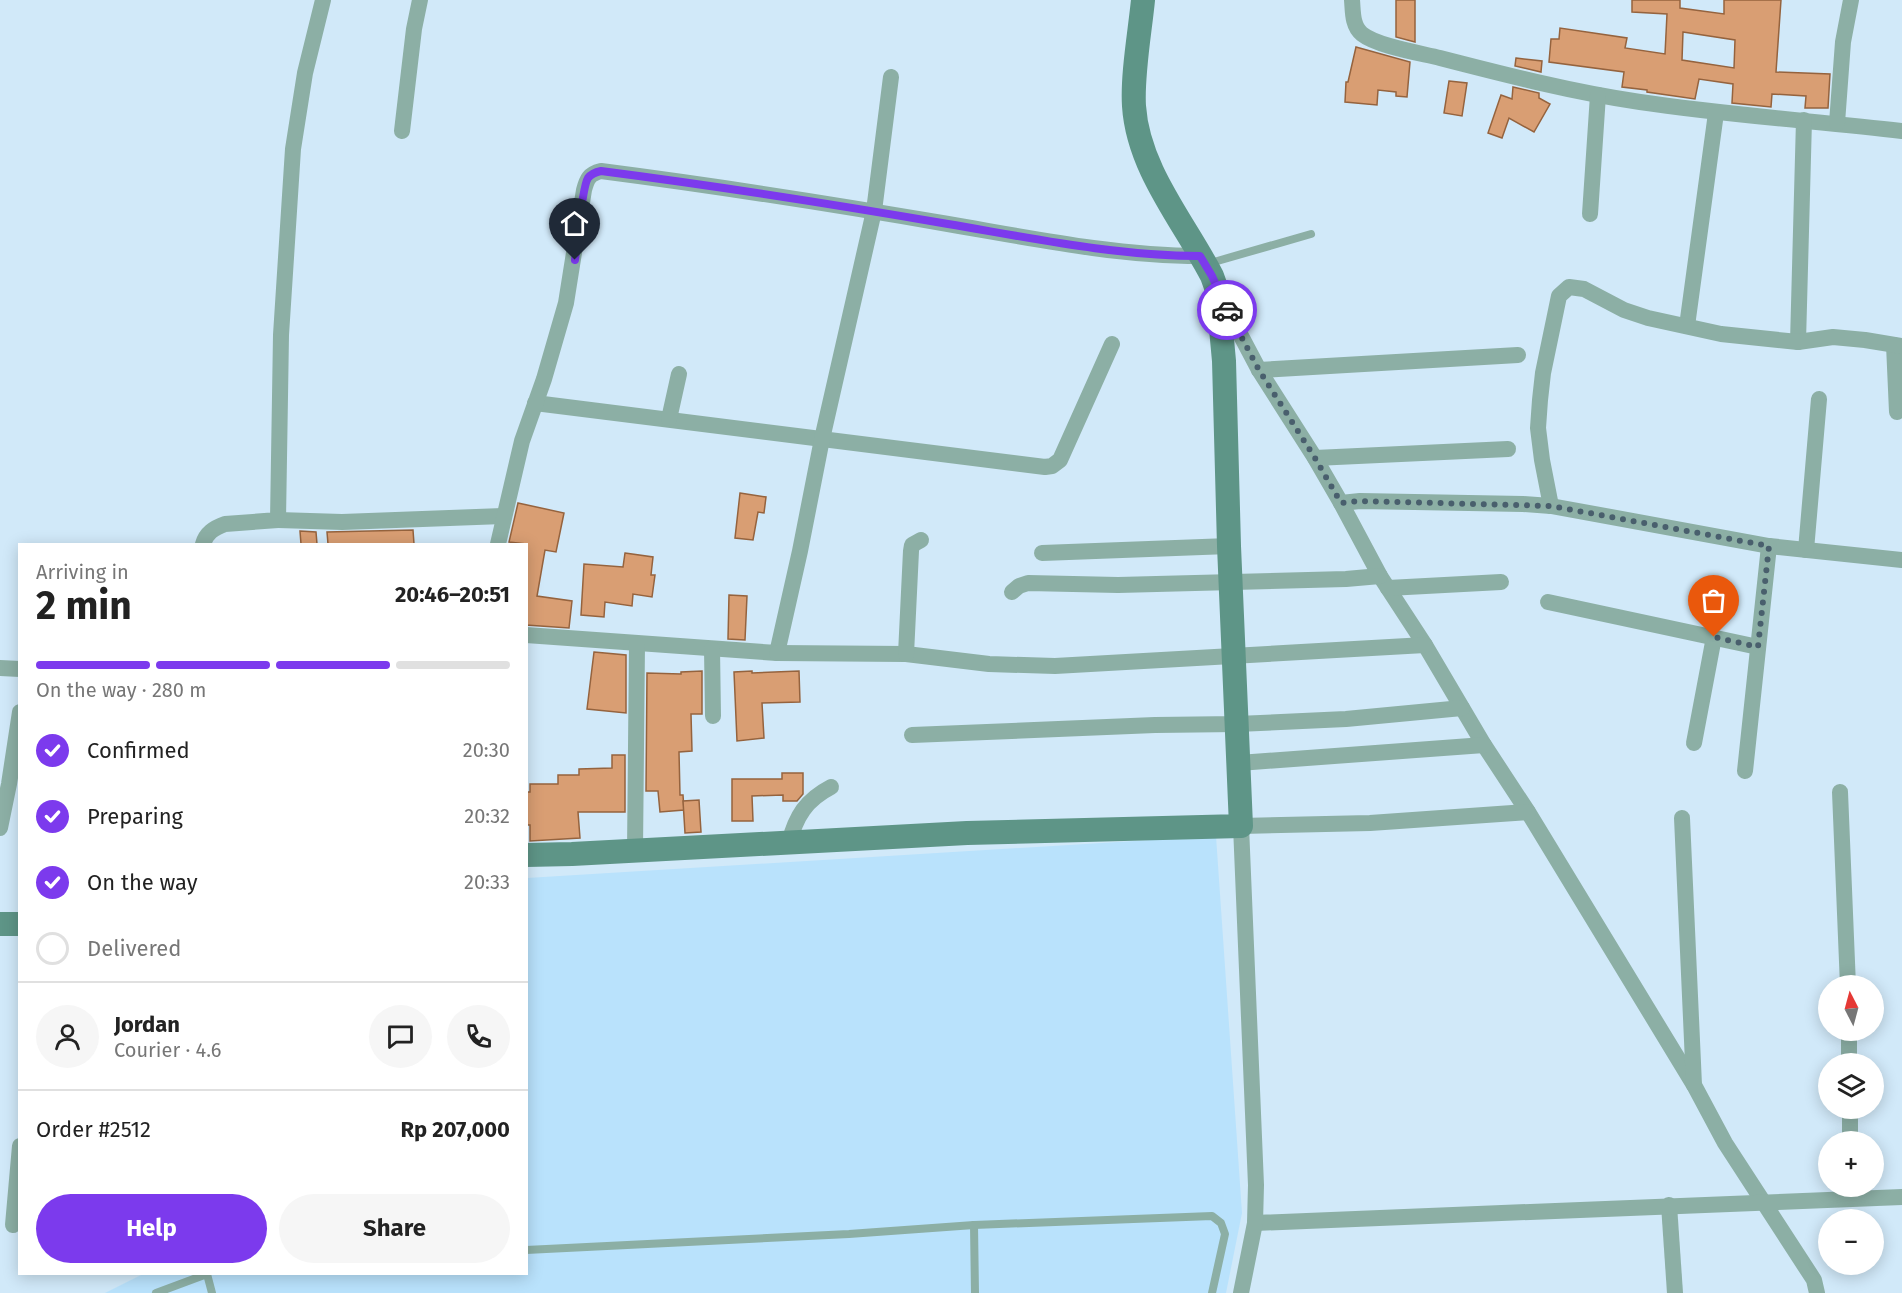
<!DOCTYPE html>
<meta charset="utf-8">
<style>
body{margin:0;font-family:"Fira Sans",sans-serif;background:#f6f6f6;color:#222;height:100vh;display:flex;flex-direction:column;font-size:22px;white-space:nowrap}
*{box-sizing:border-box;margin:0}
p{font-size:20px;color:#767676}
.icon{flex:none;width:33px;height:33px;fill:none;stroke:currentColor;stroke-width:2;stroke-linecap:round;stroke-linejoin:round}
.map{position:relative;flex:1;overflow:hidden}
.details{position:absolute;left:18px;top:543px;width:510px;height:732px;display:flex;flex-direction:column;background:#fff;border-radius:0px;box-shadow:0 3px 15px #0003}
.details>*{flex:none}
.needle{width:39px;rotate:354deg}
.controls{position:absolute;left:1818px;top:975px;display:grid;gap:12px}
.controls a{display:grid;place-items:center;width:66px;height:66px;border-radius:50%;background:#fff;box-shadow:0 3px 15px #0003;font-size:30px}
.pin{position:absolute;display:grid;place-items:center;width:51px;height:51px;color:#fff;margin:-62px -26px;border-radius:50% 50% 50% 0;rotate:-45deg;box-shadow:0 0 6px #0007}
.pin .icon{rotate:45deg}
.courier{position:absolute;display:grid;place-items:center;width:60px;height:60px;margin:-30px;border:4px solid #7c3aed;border-radius:50%;background:#fff;color:#222;box-shadow:0 2px 8px #0007}
.overview em{font-style:normal;font-weight:700}
.overview div{display:flex;flex-direction:column-reverse}
.overview{display:flex;align-items:center;justify-content:space-between;height:102px;padding:0 18px}
h1{font-size:39px;font-weight:700;line-height:45px}
.bar{display:grid;grid-template-columns:repeat(4,1fr);gap:9px 6px;align-content:center;height:72px;padding:0 18px}
.bar i{height:8px;border-radius:4px;background:#e0e0e0}
.bar .selected{background:#7c3aed}
.bar p{grid-column:span 4}
.line{display:flex;align-items:center;gap:15px;padding:0 18px;border-top:2px solid #e0e0e0}
.line div{flex:1}
.round{display:grid;place-items:center;flex:none;width:63px;height:63px;border-radius:32px;background:#f6f6f6}
ol{padding:0 18px;list-style:none}
li{display:flex;align-items:center;gap:18px;height:66px}
li p{margin-inline-start:auto}
li .icon{padding:6px;border-radius:50%;background:#7c3aed;color:#fff;stroke-width:4}
li:last-child{color:#767676}
li i{width:33px;height:33px;border:3px solid #e0e0e0;border-radius:50%}
.button{display:flex;gap:12px;margin-top:auto;padding:12px 18px}
.button a{flex:1;height:69px;border-radius:36px;background:#7c3aed;color:#fff;font-size:24px;font-weight:700;line-height:69px;text-align:center}
.button a+a{background:#f6f6f6;color:#222}
.map>svg:first-child{display:block}
.built{fill:#b9e2fc}
.building{fill:#d99e73;stroke:#95633e;stroke-width:1.5;fill-rule:evenodd}
.lines{fill:none;stroke-linecap:round;stroke-linejoin:round}
.lane{stroke:#8cafa5;stroke-width:8}
.street{stroke:#8cafa5;stroke-width:16}
.secondary{stroke:#5e9587;stroke-width:24}
.done{stroke:#495f6d;stroke-width:6;stroke-dasharray:0 10.8}
.route{stroke:#7c3aed;stroke-width:8}
</style>
<div class="map">
<svg width="1902" height="1293" viewBox="0 0 1902 1293">
<rect width="100%" height="100%" fill="#d1e9f9"/>
<!-- built -->
<path class="built" d="M1216 836 1242 1213 1226 1293H105L143 1274H526L527 878Z"/>
<!-- building -->
<g class="building">
<path d="M1396 0H1415V42L1396 37Z"/>
<path d="M1632 0H1680V8L1724 14V0H1781L1776 72 1830 74 1828 108H1805L1806 96 1772 94 1771 107 1732 103 1733 84 1699 79 1695 99 1647 92V90L1622 87 1624 72 1549 62 1551 39H1559L1560 28 1627 38 1625 48 1665 54 1667 14 1632 12ZM1683 32 1735 40 1734 68 1682 60Z"/>
<path d="M1356 47 1410 62 1407 97 1396 96V92L1378 90 1377 105 1345 102 1346 82H1348Z"/>
<path d="M1516 58 1542 61 1541 72 1515 66Z"/>
<path d="M1449 81 1467 83 1462 116 1444 113Z"/>
<path d="M1513 87 1539 93V98L1550 104 1534 132 1509 118 1502 138 1488 133 1501 95 1512 99Z"/>
<path d="M740 493 766 497 764 513 758 512 753 540 735 538Z"/>
<path d="M518 503 564 513 556 552 545 550 537 596 572 601 569 628 526 625V544L509 542Z"/>
<path d="M413 530 414 544H328L327 532Z"/>
<path d="M300 531 316 532 317 544H301Z"/>
<path d="M625 553 653 557 651 575H655L652 597 633 594 632 606 605 602 604 617 581 615 584 564 623 567Z"/>
<path d="M729 595 747 596 745 640 728 639Z"/>
<path d="M594 652 626 655V713L587 709Z"/>
<path d="M702 671V714H691L692 751 679 752 680 795H683L684 810 660 812 658 791H646L647 673 681 674V672Z"/>
<path d="M752 671V673L799 671 800 702 762 703 764 738 737 741 734 672Z"/>
<path d="M612 755H625V812H578L580 838 530 841V825H526V792H530V784H558V775H579V769L612 768Z"/>
<path d="M782 773H803V794L797 801H783V795L752 796 753 821H732V779H782Z"/>
<path d="M699 800 701 832 685 833 683 801Z"/>
</g>
<g class="lines">
<!-- lane -->
<g class="lane">
<path d="M1207 264 1311 234"/>
<path d="M974 1225 975 1293"/>
<path d="M526 1250 849 1234 974 1225 1212 1216 1221 1223 1225 1234 1212 1293"/>
<path d="M156 1293 207 1274 212 1293"/>
</g>
<!-- street -->
<g class="street">
<path d="M1352 0C1353 11 1352 26 1362 34 1377 46 1420 53 1440 58 1506 75 1572 92 1640 102 1727 115 1815 121 1902 131"/>
<path d="M1837 123 1843 42 1851 0"/>
<path d="M402 131 414 29 420 0"/>
<path d="M1590 214 1598 95"/>
<path d="M1221 298 1259 370 1315 458 1341 503 1360 501 1523 504 1551 506 1769 546 1902 560"/>
<path d="M1687 326 1716 113"/>
<path d="M1798 342 1804 120"/>
<path d="M1894 345 1897 412"/>
<path d="M1259 370 1518 355"/>
<path d="M535 403 1045 467 1052 466 1060 460 1112 344"/>
<path d="M669 419 679 374"/>
<path d="M1315 458 1508 449"/>
<path d="M1341 503 1380 576 1425 645 1484 745 1528 812 1694 1085"/>
<path d="M1551 506 1542 460 1538 428 1540 400 1543 373 1559 296 1569 287 1584 289 1624 310 1648 318 1721 334 1798 342 1833 337 1865 340 1902 346"/>
<path d="M278 520 342 522 503 516"/>
<path d="M203 544C206 533 214 528 225 524L278 520 281 335 293 149 305 73 323 0"/>
<path d="M498 544 522 441 544 379 566 303 584 190C587 179 589 174 601 171 717 186 832 204 948 224 1030 238 1117 256 1200 256"/>
<path d="M1806 550 1819 399"/>
<path d="M1042 553 1229 546"/>
<path d="M1388 588 1501 582"/>
<path d="M1012 592 1019 586 1028 583 1118 585 1346 579 1380 576"/>
<path d="M1548 602 1758 647"/>
<path d="M526 635 777 653 800 551 822 439 874 211 891 77"/>
<path d="M712 649 713 716"/>
<path d="M777 653 906 654 989 664 1055 666 1425 645"/>
<path d="M906 654 911 551 912 545 921 540"/>
<path d="M0 668 20 669"/>
<path d="M912 735 1155 725 1237 724 1346 719 1462 708"/>
<path d="M1694 743 1714 637"/>
<path d="M1239 763 1484 745"/>
<path d="M1745 771 1769 546"/>
<path d="M1840 792 1848 986"/>
<path d="M1682 818 1694 1085 1725 1143 1814 1280 1817 1293"/>
<path d="M0 828 9 784 20 712"/>
<path d="M789 843C796 816 806 800 831 787"/>
<path d="M635 851 637 644"/>
<path d="M1849 1030V1064"/>
<path d="M1850 1108V1142"/>
<path d="M1669 1205 1675 1293"/>
<path d="M1255 1223 1902 1197"/>
<path d="M13 1225 20 1146"/>
<path d="M1241 1293 1255 1223 1256 1185 1241 826 1370 823 1528 812"/>
</g>
<!-- secondary -->
<g class="secondary">
<path d="M526 855 572 854 967 833 1241 826 1229 546 1224 361 1219 307 1217 290 1212 276C1184 222 1138 169 1134 106 1132 75 1140 31 1143 0"/>
<path d="M0 924H20"/>
</g>
</g>
<g class="lines">
<!-- done -->
<path class="done" d="M1227 310 1259 370 1315 458 1341 503 1360 501 1551 506 1769 546 1758 647 1714 637"/>
<!-- route -->
<path class="route" d="M575 260C577 245 582 187 588 178 591 174 596 172 601 171 717 186 832 204 948 224 1031 238 1116 256 1200 256L1212 276 1227 310"/>
</g>
</svg>
<div class="controls">
<a><svg class="needle" viewBox="-14 -14 28 28"><path d="M0-13l5 13h-10z" fill="#e53935"/><path d="M0 13l5-13h-10z" fill="#767676"/></svg></a>
<a><svg class="icon" aria-label="layers" viewBox="0 0 24 24"><path d="M12 4l9 5-9 5-9-5zM3 14l9 5 9-5"/></svg></a>
<a>+</a>
<a>−</a>
</div>
<div class="pin" style="left:1714px;top:637px;background:#ea580c"><svg class="icon" aria-label="bag" viewBox="0 0 24 24"><path d="M5 8h14l-1 12H6zM9 8a3 3 0 0 1 6 0"/></svg></div>
<div class="pin" style="left:575px;top:260px;background:#1f2937"><svg class="icon" aria-label="home" viewBox="0 0 24 24"><path d="M3 11l9-7 9 7M6 9v11h12V9"/></svg></div>
<div class="courier" style="left:1227px;top:310px"><svg class="icon" aria-label="car" viewBox="0 0 24 24"><path d="M5 17H2v-5l4-1 3-4h7l3 4 3 1v5h-3M9 17h6M6 11h13"/><circle cx="7" cy="17" r="2"/><circle cx="17" cy="17" r="2"/></svg></div>
<section class="details">
<div class="overview"><div><h1>2 min</h1><p>Arriving in</p></div><em>20:46–20:51</em></div>
<div class="bar"><i class="selected"></i><i class="selected"></i><i class="selected"></i><i></i><p>On the way · 280 m</p></div>
<ol>
<li><svg class="icon" aria-label="check" viewBox="0 0 24 24"><path d="M5 12l5 5 9-10"/></svg>Confirmed<p>20:30</p></li>
<li><svg class="icon" aria-label="check" viewBox="0 0 24 24"><path d="M5 12l5 5 9-10"/></svg>Preparing<p>20:32</p></li>
<li><svg class="icon" aria-label="check" viewBox="0 0 24 24"><path d="M5 12l5 5 9-10"/></svg>On the way<p>20:33</p></li>
<li><i></i>Delivered</li>
</ol>
<div class="line" style="height:108px"><a class="round"><svg class="icon" aria-label="person" viewBox="0 0 24 24"><circle cx="12" cy="8" r="4"/><path d="M4 21q1-7 8-7t8 7"/></svg></a><div><b>Jordan</b><p>Courier · 4.6</p></div><a class="round"><svg class="icon" aria-label="chat" viewBox="0 0 24 24"><path d="M4 5h16v11H9l-5 4z"/></svg></a><a class="round"><svg class="icon" aria-label="phone" viewBox="0 0 24 24"><path d="M5 4h4l2 5-3 2q2 4 5 5l2-3 5 2v4C11 20 4 13 5 4z"/></svg></a></div>
<div class="line" style="height:78px"><div>Order #2512</div><b>Rp 207,000</b></div>
<div class="button"><a>Help</a><a>Share</a></div>
</section>
</div>
